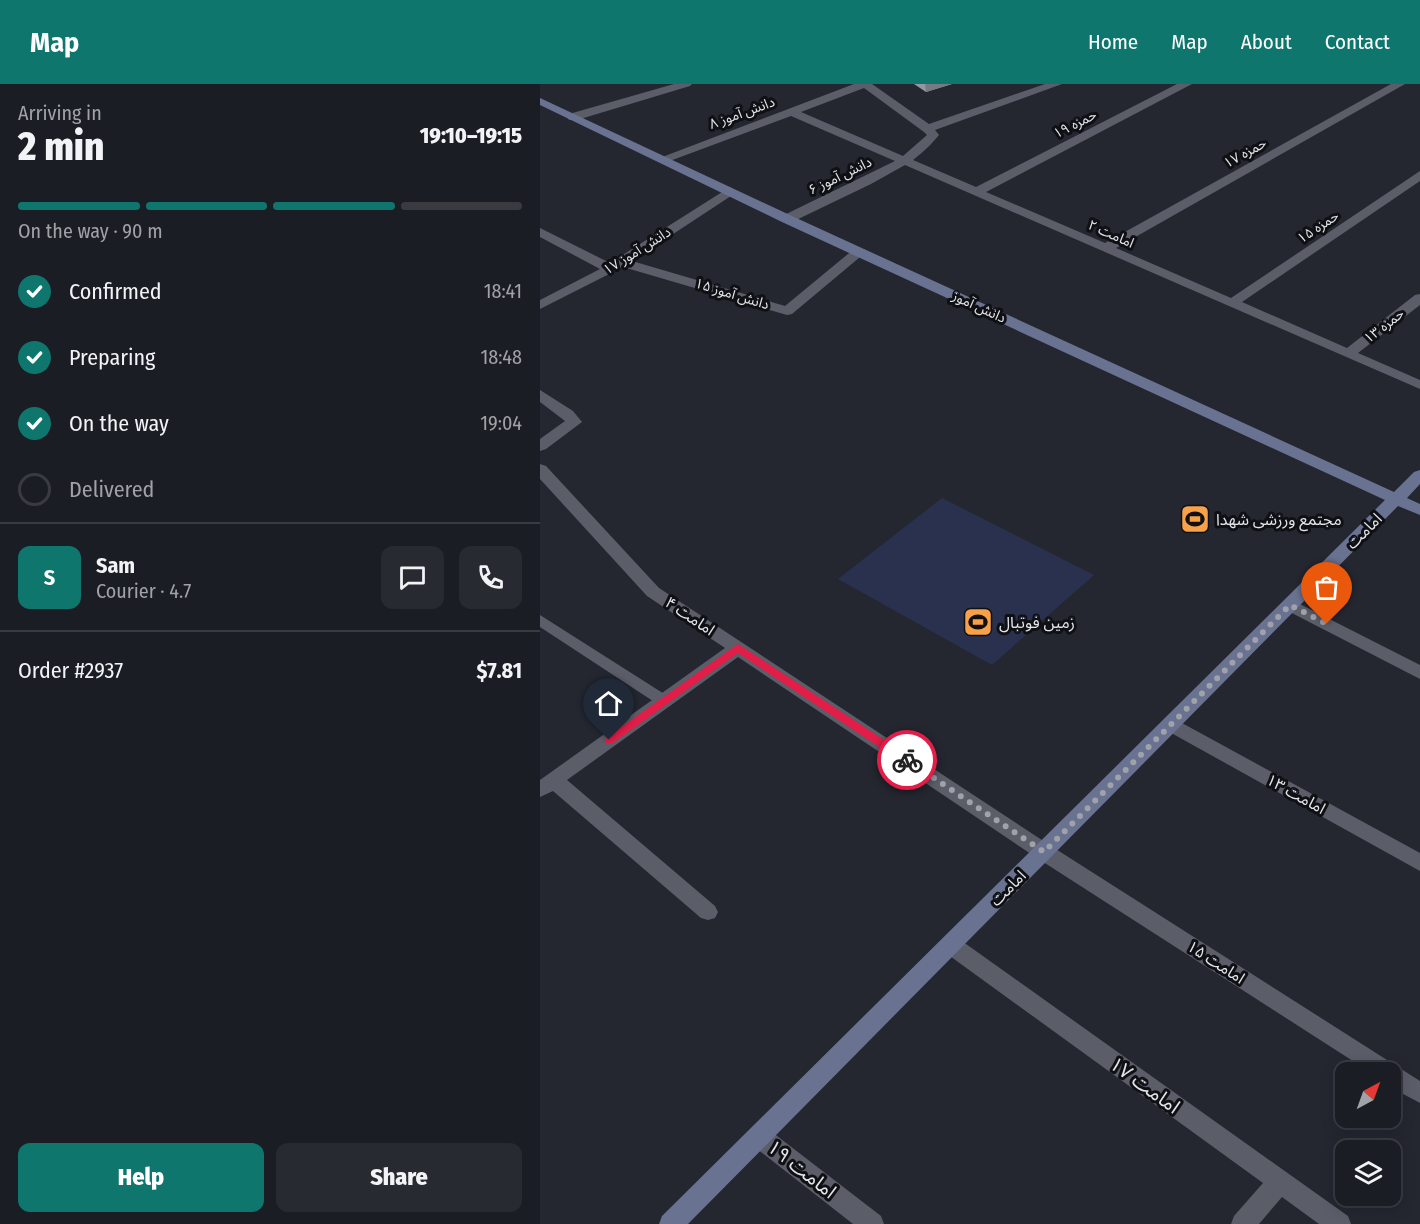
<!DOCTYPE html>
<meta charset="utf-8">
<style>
body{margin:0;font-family:"Fira Sans Condensed","Noto Sans Arabic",sans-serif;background:#282a31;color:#f1f3f6;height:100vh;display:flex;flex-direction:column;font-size:22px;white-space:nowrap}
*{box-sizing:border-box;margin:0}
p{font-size:20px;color:#a0a2a6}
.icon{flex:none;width:33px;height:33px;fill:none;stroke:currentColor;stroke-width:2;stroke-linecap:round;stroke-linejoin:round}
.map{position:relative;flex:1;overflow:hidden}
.panel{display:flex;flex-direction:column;background:#1b1d24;width:540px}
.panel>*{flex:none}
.needle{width:39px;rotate:41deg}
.controls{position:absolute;left:795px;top:978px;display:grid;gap:12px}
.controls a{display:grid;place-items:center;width:66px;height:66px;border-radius:12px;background:#1b1d24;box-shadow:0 3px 15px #0003,0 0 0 2px #393b41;font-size:30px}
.pin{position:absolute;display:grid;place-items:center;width:51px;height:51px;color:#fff;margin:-62px -26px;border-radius:50% 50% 50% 0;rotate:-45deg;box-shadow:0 0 6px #0007}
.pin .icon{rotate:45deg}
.courier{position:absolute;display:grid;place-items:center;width:60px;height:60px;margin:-30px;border:4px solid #e11d48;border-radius:50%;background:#fff;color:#222;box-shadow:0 2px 8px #0007}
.head em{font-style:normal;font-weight:800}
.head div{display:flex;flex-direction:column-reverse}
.head{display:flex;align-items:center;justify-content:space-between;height:102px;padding:0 18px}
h1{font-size:39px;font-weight:800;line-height:45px}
.bar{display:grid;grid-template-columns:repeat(4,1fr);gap:9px 6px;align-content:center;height:72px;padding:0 18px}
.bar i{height:8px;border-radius:4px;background:#393b41}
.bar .active{background:#0f766e}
.bar p{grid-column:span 4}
.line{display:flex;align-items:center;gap:15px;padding:0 18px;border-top:2px solid #393b41}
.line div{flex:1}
.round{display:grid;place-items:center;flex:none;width:63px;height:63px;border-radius:12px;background:#282a31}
ol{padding:0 18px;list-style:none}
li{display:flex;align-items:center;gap:18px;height:66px}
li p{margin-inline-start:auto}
li .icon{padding:6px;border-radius:50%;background:#0f766e;color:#fff;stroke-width:4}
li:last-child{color:#a0a2a6}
li i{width:33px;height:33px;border:3px solid #393b41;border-radius:50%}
.button{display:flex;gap:12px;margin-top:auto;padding:12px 18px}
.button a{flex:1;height:69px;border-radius:12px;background:#0f766e;color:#fff;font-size:24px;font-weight:800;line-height:69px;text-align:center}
.button a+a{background:#282a31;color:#f1f3f6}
header{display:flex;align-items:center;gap:36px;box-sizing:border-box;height:84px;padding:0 30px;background:#0f766e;color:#fff}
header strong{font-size:28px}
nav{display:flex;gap:33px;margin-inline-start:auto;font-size:21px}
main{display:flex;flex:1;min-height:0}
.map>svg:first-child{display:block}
.green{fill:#2a314f}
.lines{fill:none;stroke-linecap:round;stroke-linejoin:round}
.lane{fill:#5b5e69;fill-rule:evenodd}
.street{fill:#5b5e69;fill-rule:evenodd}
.secondary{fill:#6a7292;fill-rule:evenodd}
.wall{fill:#9496a1}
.shaded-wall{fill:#787a83}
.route{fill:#e11d48}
.done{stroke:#a0a2aa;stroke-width:6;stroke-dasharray:0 10.8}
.labels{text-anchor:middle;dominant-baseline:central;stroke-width:6;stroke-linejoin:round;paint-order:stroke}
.far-street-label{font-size:14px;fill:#e3e5eb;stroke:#0f1014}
.poi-label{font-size:16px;fill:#e3e5eb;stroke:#0f1014;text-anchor:start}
.street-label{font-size:16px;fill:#e3e5eb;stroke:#0f1014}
.near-street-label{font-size:20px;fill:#e3e5eb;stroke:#0f1014}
</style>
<header>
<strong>Map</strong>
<nav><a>Home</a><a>Map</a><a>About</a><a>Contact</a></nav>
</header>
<main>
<section class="panel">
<div class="head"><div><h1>2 min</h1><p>Arriving in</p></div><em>19:10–19:15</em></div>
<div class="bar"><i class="active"></i><i class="active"></i><i class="active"></i><i></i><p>On the way · 90 m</p></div>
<ol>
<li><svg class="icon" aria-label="check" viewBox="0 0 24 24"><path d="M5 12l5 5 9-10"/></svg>Confirmed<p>18:41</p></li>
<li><svg class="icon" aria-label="check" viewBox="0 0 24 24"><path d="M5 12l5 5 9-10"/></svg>Preparing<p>18:48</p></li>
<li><svg class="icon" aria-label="check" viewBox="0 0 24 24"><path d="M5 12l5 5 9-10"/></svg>On the way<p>19:04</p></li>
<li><i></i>Delivered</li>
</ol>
<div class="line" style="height:108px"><b class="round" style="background:#0f766e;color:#fff">S</b><div><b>Sam</b><p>Courier · 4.7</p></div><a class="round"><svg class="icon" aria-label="chat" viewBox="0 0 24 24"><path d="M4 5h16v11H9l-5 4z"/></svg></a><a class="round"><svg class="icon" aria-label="phone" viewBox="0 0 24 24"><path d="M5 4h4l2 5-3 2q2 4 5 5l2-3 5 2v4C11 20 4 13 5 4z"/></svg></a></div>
<div class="line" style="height:78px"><div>Order #2937</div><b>$7.81</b></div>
<div class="button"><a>Help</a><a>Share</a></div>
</section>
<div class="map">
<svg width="880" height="1140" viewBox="0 0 880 1140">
<rect width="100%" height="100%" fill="#242730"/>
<!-- green -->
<path class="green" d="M402 414 554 491 452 581 298 495Z"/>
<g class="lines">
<!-- lane -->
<path class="lane" d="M0 531 129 613 132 617 129 621H119L0 543Z"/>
<!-- street -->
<g class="street">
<path d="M134 0H152L150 2 37 36H29L27 33 29 30Z"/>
<path d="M314 0H332L389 40 505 0H522L395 46 399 51C391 61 383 68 373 76L436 103 637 0H652L446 108 565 159 851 0H865L576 164 691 214 880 87V97L702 218 807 264 875 211 880 210V221L818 269 880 296V305L365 81 331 100 252 138H242L241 135 242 132 355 77 251 32 127 78 123 79 117 75ZM324 4 384 48 387 51 363 72 261 28Z"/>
<path d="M190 103 196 107 194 110 92 177 245 222 314 165H324L326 168 252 230 247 231 83 183 0 225V216L60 185 0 153V144L70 179Z"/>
<path d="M0 306 33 327 42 338 6 365 0 367V355L25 337 0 318Z"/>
<path d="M0 380 6 382 119 504 511 762 880 997V1019L850 1003V988H830L497 774 198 573 27 696 175 822 178 828 175 834 168 836 161 834 13 707 0 713V696L185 564 107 512 0 395Z"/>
<path d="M750 515 880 581V595L744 525 741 521 744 517Z"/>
<path d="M631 633 880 769V787L624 645 622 640 624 635Z"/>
<path d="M411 852 419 855 808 1132 811 1140H779L742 1113 719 1140H691L694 1132 723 1099 403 867 400 861 403 855Z"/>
<path d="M220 1042 228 1045 341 1132 344 1140H313L212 1061 208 1053 212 1045Z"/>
</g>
<!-- secondary -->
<path class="secondary" d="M0 14 252 132 854 408 874 388 880 386V400L867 414 880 420V431L858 422 148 1140H119L122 1132 845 416 242 138 0 21Z"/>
</g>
<!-- wall -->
<path class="wall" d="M374 0H412L386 8Z"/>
<!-- shaded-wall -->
<path class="shaded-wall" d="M385 0H412L386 8Z"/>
<!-- route -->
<path class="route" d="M198 560 370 673V679H363L198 569 73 659H66V654Z"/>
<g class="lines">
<!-- done -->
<path class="done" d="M367 676 504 768 750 521 787 540"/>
</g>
<!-- icons -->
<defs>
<g id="stadium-square" transform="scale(1.5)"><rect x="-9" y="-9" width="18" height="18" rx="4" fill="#f7a149" stroke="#0f1014"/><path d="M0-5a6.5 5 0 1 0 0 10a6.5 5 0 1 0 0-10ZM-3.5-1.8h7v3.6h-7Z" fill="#111"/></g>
</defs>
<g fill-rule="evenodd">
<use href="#stadium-square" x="655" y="435"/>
<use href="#stadium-square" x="438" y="538"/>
</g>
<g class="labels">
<!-- far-street labels -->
<g class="far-street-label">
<text transform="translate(202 29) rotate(-20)">دانش آموز ۸</text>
<text transform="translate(535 40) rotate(-27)">حمزه ۱۹</text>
<text transform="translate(705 69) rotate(-29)">حمزه ۱۷</text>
<text transform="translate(300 92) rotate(-26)">دانش آموز ۶</text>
<text transform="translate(778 143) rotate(-34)">حمزه ۱۵</text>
<text transform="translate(571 150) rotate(24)">امامت ۲</text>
<text transform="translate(97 167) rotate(-32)">دانش آموز ۱۷</text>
<text transform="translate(192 210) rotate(17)">دانش آموز ۱۵</text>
<text transform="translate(439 223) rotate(25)">دانش آموز</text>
<text transform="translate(844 242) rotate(-38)">حمزه ۱۳</text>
</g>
<!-- poi labels -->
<g class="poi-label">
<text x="676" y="435">مجتمع ورزشی شهدا</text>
<text x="459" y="538">زمین فوتبال</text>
</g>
<!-- street labels -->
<g class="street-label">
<text transform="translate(824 447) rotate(-45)">امامت</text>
<text transform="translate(150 532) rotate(34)">امامت ۴</text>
<text transform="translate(756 710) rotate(29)">امامت ۱۳</text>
<text transform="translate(468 804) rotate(-45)">امامت</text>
<text transform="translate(676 878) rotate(33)">امامت ۱۵</text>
</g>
<!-- near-street labels -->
<g class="near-street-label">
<text transform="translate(605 1001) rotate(36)">امامت ۱۷</text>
<text transform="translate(262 1085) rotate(38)">امامت ۱۹</text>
</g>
</g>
</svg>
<div class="controls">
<a><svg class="needle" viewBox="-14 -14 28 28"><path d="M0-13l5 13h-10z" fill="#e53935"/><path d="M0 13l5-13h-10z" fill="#a0a2a6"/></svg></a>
<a><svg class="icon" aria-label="layers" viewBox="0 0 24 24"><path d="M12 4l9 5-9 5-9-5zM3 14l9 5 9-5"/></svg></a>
</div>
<div class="pin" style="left:787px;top:540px;background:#ea580c"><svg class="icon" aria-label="bag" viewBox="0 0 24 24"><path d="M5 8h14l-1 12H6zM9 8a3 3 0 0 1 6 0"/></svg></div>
<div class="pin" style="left:69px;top:656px;background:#1f2937"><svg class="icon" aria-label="home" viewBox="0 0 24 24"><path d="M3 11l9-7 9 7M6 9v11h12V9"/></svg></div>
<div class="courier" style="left:367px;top:676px"><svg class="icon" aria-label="bike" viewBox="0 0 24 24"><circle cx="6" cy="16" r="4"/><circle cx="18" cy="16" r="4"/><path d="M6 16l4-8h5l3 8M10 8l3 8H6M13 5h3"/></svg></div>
</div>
</main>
